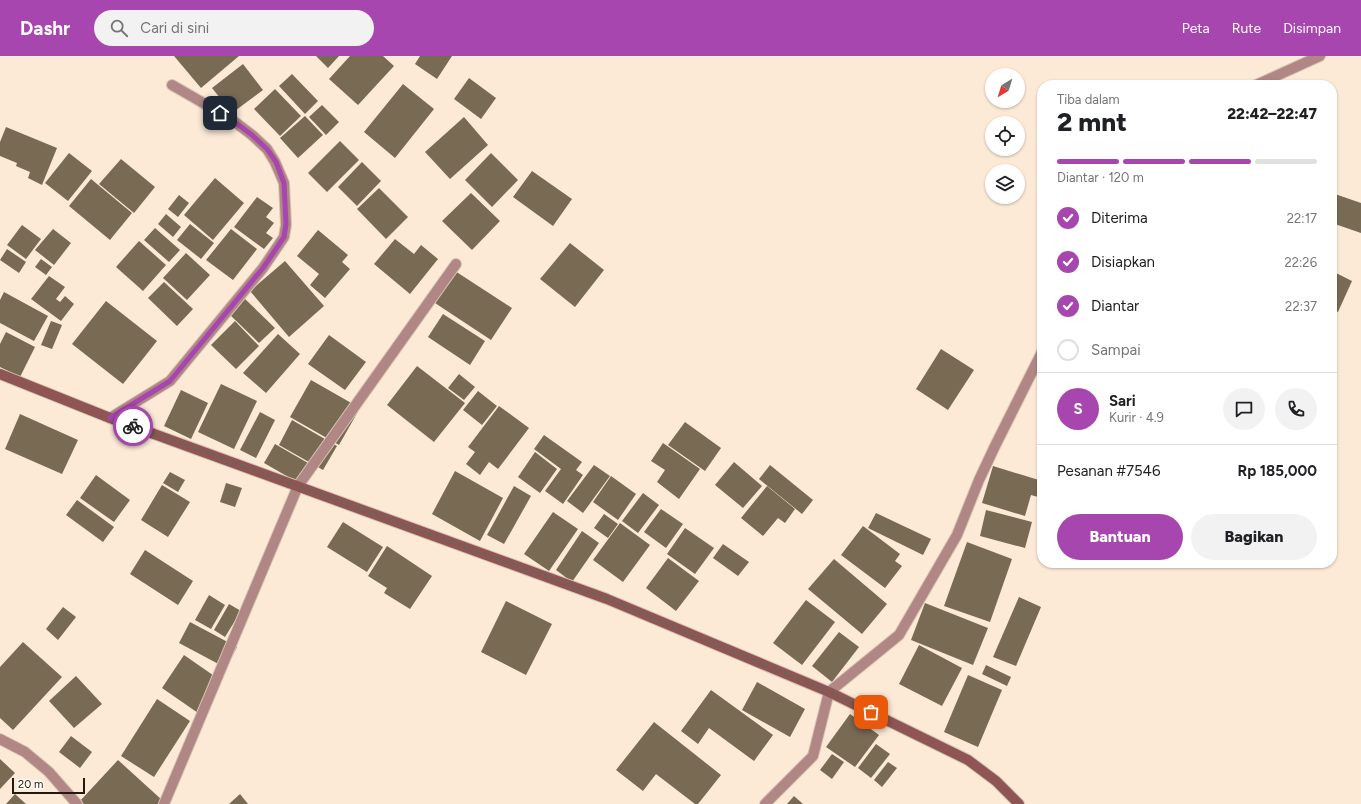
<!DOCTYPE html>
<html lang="id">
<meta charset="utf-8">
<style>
body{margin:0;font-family:Figtree,sans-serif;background:#f2f2f2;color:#202124;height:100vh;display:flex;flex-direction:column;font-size:15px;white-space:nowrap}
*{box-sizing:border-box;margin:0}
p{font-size:13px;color:#757577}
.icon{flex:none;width:22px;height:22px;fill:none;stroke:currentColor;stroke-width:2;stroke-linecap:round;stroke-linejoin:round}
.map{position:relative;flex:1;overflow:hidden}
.details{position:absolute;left:1037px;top:24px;width:300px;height:488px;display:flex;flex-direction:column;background:#fff;border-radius:16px;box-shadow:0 1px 3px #0004}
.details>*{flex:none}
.needle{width:26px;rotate:218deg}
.buttons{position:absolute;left:985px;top:12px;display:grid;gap:8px}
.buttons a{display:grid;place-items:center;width:40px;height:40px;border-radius:50%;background:#fff;box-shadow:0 1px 3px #0004;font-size:20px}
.scale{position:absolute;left:12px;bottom:10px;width:73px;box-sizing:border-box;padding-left:4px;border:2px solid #221a11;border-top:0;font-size:11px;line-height:14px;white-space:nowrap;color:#221a11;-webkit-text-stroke:3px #fefaf5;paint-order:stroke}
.pin{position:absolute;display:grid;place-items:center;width:34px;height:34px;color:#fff;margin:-17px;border-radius:8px;box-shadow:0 2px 6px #0006}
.courier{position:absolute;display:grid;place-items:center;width:40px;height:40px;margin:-20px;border:3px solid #a746ae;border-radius:50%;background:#fff;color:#222;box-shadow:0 1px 5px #0007}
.summary em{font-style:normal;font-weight:800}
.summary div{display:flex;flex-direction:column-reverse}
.summary{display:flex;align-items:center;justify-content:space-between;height:68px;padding:0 20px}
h1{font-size:26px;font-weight:800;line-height:30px}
.bar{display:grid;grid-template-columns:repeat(4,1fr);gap:6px 4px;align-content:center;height:48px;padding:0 20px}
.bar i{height:5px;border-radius:3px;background:#e0e0e0}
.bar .on{background:#a746ae}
.bar p{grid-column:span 4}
.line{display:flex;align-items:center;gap:10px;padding:0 20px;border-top:1px solid #e0e0e0}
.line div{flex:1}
.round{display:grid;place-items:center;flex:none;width:42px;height:42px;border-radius:21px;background:#f2f2f2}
ol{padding:0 20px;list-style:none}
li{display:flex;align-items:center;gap:12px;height:44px}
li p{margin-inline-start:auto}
li .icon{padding:4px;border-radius:50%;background:#a746ae;color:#fff;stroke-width:4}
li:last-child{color:#757577}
li i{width:22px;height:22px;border:2px solid #e0e0e0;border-radius:50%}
.cta{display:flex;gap:8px;margin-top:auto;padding:8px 20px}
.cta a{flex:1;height:46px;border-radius:24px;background:#a746ae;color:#fff;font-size:16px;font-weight:800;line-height:46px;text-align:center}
.cta a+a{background:#f2f2f2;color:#202124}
header{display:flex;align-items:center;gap:24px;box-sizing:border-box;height:56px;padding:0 20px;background:#a746ae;color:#fff}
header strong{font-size:19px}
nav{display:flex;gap:22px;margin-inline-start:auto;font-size:14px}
.search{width:280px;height:36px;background:#f2f2f2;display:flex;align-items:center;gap:10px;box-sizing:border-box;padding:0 14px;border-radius:22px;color:#757577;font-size:15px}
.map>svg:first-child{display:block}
.building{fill:#796a53}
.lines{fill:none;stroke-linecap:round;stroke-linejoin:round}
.street-casing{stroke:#d5c5b3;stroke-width:12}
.secondary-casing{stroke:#d5c5b3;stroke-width:12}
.street{stroke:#b08785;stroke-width:10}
.secondary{stroke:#8f5554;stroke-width:10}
.done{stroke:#6e6356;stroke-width:4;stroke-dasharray:0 7.2}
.route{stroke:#a746ae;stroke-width:5}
</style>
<header>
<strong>Dashr</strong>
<div class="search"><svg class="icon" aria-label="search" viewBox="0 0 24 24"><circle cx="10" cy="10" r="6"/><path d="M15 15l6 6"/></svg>Cari di sini</div>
<nav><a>Peta</a><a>Rute</a><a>Disimpan</a></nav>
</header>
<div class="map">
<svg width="1361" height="748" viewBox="0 0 1361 748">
<rect width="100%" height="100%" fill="#fcead7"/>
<!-- building -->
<g class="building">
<path d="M174 0H239L201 32Z"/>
<path d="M316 0H339L328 12Z"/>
<path d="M350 0H383L394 10 358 49 329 23Z"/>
<path d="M420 0H452L437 23 415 8Z"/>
<path d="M243 8 263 34 232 57 212 32Z"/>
<path d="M292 18 318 45 305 58 279 30Z"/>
<path d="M469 22 496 42 481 63 454 43Z"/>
<path d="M403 28 434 53 395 102 364 76Z"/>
<path d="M275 33 301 60 280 80 254 53Z"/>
<path d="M322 49 339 66 326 79 309 61Z"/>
<path d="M305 60 323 79 298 102 280 82Z"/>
<path d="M464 61 488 89 450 123 425 96Z"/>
<path d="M6 71 57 92 42 129 28 122 30 116 16 110 17 107 0 100V86Z"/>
<path d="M340 85 359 104 327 136 308 117Z"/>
<path d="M69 97 92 115 68 145 45 127Z"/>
<path d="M491 97 518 124 492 151 465 124Z"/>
<path d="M121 103 155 131 134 157 99 128Z"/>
<path d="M362 106 381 125 357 150 338 131Z"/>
<path d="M532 115 572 143 553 170 513 141Z"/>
<path d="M215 122 244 147 213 184 184 159Z"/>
<path d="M91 123 132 157 110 184 69 150Z"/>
<path d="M379 132 408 161 386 183 357 153Z"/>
<path d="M471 137 500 165 472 194 442 165Z"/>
<path d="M1335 138 1361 147V177L1332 167V148Z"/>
<path d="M179 139 189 147 178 161 168 153Z"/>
<path d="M257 141 273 152 266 161 274 167 266 177 273 182 264 193 234 171Z"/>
<path d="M166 158 181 171 173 181 158 168Z"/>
<path d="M190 168 214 187 201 203 177 184Z"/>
<path d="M22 169 41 183 26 203 7 189Z"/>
<path d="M155 172 180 194 169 206 144 184Z"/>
<path d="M53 173 71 187 54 209 35 194Z"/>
<path d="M231 173 257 193 233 224 206 204Z"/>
<path d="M318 174 348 199 342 206 350 213 325 242 310 229 319 218 297 200Z"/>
<path d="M395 183 414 198 421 189 438 203 410 238 374 208Z"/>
<path d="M139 185 166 209 143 235 116 211Z"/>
<path d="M570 187 604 214 575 251 540 223Z"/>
<path d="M7 193 26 206 19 217 0 204Z"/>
<path d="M186 197 210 219 187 244 163 222Z"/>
<path d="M41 203 52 211 46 219 35 211Z"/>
<path d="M285 205 324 250 289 281 250 235Z"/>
<path d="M455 215 512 252 491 284 435 247Z"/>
<path d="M1332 215 1352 225 1338 256 1332 254Z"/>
<path d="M49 220 65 231 56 243 60 246 65 240 74 248 61 265 31 243Z"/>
<path d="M164 226 193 253 177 270 148 242Z"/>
<path d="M4 236 48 260 34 285 0 267V244Z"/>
<path d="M244 242 275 272 259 287 228 257Z"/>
<path d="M106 245 157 285 123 328 72 288Z"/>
<path d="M443 258 485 285 470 309 428 281Z"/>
<path d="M51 265 62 269 52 293 41 289Z"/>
<path d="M235 265 259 290 236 313 211 289Z"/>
<path d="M6 276 35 291 20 321 0 311V288Z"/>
<path d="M278 278 300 298 266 337 243 317Z"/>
<path d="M329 279 366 306 345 334 308 308Z"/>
<path d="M941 293 974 314 948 354 916 333Z"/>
<path d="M417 310 465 347 434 386 387 349Z"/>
<path d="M459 318 475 331 464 344 448 332Z"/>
<path d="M311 324 360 352 339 389 290 361Z"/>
<path d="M221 328 257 345 234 393 198 376Z"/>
<path d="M181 334 208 347 191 383 164 370Z"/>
<path d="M478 335 497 350 482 369 463 354Z"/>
<path d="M499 350 529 372 498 413 489 406 480 419 466 408 475 396 468 391Z"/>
<path d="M260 356 275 364 256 402 240 394Z"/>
<path d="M20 358 78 384 62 418 5 393Z"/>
<path d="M292 364 337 390 323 414 279 389Z"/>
<path d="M685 366 721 392 705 415 668 389Z"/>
<path d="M544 379 582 406 576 414 583 419 563 448 545 435 561 413 534 393Z"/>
<path d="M663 387 700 413 679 443 657 426 665 414 651 405Z"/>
<path d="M275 388 315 411 304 430 264 407Z"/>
<path d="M535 396 557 413 540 437 518 421Z"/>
<path d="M734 406 762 430 743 452 715 429Z"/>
<path d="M594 409 610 420 583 457 567 445Z"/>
<path d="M770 409 813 444 802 458 759 423Z"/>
<path d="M993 410 1042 425V442L1031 439 1025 460 982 447Z"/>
<path d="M455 415 503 442 480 485 432 458Z"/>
<path d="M170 416 185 424 178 436 163 427Z"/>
<path d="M96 419 130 444 114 466 80 442Z"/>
<path d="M611 420 636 438 618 464 593 446Z"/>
<path d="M226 427 242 432 235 451 220 446Z"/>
<path d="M162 429 190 446 168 481 141 464Z"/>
<path d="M514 430 531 440 504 488 487 479Z"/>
<path d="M767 430 795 453 785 467 778 462 763 480 741 462Z"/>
<path d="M643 437 659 449 638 477 622 465Z"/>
<path d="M77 444 114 471 103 486 66 459Z"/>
<path d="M661 453 683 468 666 492 644 476Z"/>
<path d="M986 454 1032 466 1025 492 980 480Z"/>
<path d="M553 456 578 473 549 515 524 498Z"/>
<path d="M876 457 931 483 923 499 868 472Z"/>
<path d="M604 458 618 468 608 482 594 472Z"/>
<path d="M343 466 383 491 367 516 327 491Z"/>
<path d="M620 467 650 489 623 526 593 504Z"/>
<path d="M863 470 900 498 895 505 902 510 885 532 841 499Z"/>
<path d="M685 472 714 492 695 518 667 498Z"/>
<path d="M582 475 599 487 572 526 556 514Z"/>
<path d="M967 486 1012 503 990 566 944 550Z"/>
<path d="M723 488 749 506 738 520 713 502Z"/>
<path d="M387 490 432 520 410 553 384 537 387 532 368 520Z"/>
<path d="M145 494 193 525 178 549 130 518Z"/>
<path d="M668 502 699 525 676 555 646 532Z"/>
<path d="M834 503 887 548 862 578 808 533Z"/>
<path d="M209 539 225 549 211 573 195 564Z"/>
<path d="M1019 541 1041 551 1016 610 993 601Z"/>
<path d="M806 544 835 566 802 609 773 587Z"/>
<path d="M506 545 552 568 526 619 481 596Z"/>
<path d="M925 547 988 572 973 609 911 584Z"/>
<path d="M229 548 241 555 225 581 214 574Z"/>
<path d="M63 551 76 561 58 584 46 573Z"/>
<path d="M190 566 237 591 226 612 179 587Z"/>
<path d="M839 576 859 591 832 626 812 610Z"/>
<path d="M23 586 62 621 13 674 0 662V611Z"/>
<path d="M919 589 962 612 942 650 899 628Z"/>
<path d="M184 599 220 624 198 657 162 632Z"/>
<path d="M986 609 1011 621 1007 630 982 618Z"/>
<path d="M968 619 1002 634 978 691 944 676Z"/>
<path d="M76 620 102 648 74 672 49 645Z"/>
<path d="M757 626 805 653 790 681 742 654Z"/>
<path d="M711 634 773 679 754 705 709 672 698 688 681 675Z"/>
<path d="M157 643 190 665 154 721 121 700Z"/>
<path d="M850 658 879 679 855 711 826 691Z"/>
<path d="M654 666 721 719 698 748H695L656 718 643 735 616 714Z"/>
<path d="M71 680 92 696 80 712 59 696Z"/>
<path d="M876 688 890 698 871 722 858 712Z"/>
<path d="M832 698 844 706 832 723 820 714Z"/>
<path d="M0 703 15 717 0 733Z"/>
<path d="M118 704 162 744 159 748H84L80 745Z"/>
<path d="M888 706 897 712 882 731 874 724Z"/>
<path d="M15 738 26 748H6Z"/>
<path d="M240 738 248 748H229Z"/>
<path d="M794 740 803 748H787Z"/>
</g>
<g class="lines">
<!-- street casing -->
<g class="street-casing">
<g id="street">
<path d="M1256 29 1320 0"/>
<path d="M110 362 170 325 263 212 284 181 286 169 284 127 275 106 267 93 252 79 231 63 172 29"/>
<path d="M0 683 25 696 49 716 77 748"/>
<path d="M164 748 298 430 456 208"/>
<path d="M765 748 813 700 829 636 899 579 957 479 979 424 995 390 1042 296"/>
</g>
</g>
<!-- secondary casing -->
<g class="secondary-casing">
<path id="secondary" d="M0 318 110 362 607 543 829 636 968 704 996 725 1019 748"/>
</g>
<!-- street -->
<use href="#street" class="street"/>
<!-- secondary -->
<use href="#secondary" class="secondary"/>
</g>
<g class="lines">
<!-- done -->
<path class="done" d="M133 370 607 543 829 636 871 656"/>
<!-- route -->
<path class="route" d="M133 370 110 362 170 325 263 212 284 181 286 168 284 127 276 106 267 93 252 79 232 64 220 57"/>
</g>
</svg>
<div class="buttons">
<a><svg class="needle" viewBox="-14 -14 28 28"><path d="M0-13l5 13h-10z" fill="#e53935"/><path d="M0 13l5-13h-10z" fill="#757577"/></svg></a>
<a><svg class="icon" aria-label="locate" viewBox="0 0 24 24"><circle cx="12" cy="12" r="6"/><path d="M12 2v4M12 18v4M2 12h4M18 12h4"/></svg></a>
<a><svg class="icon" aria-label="layers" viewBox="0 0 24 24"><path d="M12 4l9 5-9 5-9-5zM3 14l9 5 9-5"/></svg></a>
</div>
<div class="scale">20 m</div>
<div class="pin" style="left:871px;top:656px;background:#ea580c"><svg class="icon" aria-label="bag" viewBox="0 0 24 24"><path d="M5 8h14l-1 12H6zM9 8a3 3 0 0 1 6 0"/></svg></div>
<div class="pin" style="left:220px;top:57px;background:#1f2937"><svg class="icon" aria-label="home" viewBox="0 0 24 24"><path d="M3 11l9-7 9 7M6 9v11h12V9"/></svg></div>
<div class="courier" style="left:133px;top:370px"><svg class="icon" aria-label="bike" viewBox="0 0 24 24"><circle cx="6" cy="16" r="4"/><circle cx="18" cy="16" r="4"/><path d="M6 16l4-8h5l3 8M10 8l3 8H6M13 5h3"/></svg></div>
<section class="details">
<div class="summary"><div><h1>2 mnt</h1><p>Tiba dalam</p></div><em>22:42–22:47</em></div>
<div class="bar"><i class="on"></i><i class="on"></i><i class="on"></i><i></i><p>Diantar · 120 m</p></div>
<ol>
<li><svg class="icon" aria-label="check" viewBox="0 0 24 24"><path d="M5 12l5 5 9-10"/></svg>Diterima<p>22:17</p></li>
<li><svg class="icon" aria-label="check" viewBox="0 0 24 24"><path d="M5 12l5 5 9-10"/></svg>Disiapkan<p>22:26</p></li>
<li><svg class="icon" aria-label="check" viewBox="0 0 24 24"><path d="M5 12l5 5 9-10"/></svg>Diantar<p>22:37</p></li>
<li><i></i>Sampai</li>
</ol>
<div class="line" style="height:72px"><b class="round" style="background:#a746ae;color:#fff">S</b><div><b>Sari</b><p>Kurir · 4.9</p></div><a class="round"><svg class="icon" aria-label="chat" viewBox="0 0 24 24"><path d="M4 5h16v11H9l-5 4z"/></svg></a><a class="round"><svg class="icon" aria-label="phone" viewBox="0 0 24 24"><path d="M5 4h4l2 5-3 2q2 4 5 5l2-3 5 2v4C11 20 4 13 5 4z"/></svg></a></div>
<div class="line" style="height:52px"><div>Pesanan #7546</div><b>Rp 185,000</b></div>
<div class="cta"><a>Bantuan</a><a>Bagikan</a></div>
</section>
</div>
